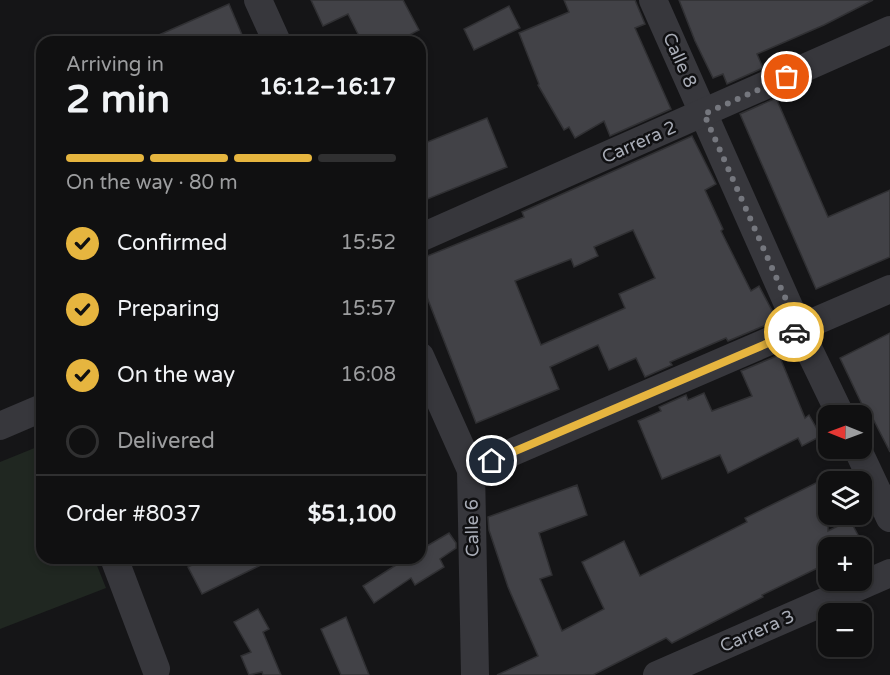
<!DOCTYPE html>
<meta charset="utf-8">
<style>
body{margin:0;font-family:"Varela Round",sans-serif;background:#19191a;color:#f1f3f6;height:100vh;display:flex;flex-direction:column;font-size:22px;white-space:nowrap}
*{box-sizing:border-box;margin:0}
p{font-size:20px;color:#9c9d9f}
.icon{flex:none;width:33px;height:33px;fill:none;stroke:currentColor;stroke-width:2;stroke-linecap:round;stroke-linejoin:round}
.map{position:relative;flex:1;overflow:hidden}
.details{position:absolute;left:36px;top:36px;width:390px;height:528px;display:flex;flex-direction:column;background:#101011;border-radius:18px;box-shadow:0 3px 9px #0003,0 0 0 2px #303031}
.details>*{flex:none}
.needle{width:39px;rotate:271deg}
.controls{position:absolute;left:818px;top:405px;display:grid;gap:12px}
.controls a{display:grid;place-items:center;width:54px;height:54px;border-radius:12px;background:#101011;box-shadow:0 3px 9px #0003,0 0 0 2px #303031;font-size:30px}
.pin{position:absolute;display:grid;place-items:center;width:51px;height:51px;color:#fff;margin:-26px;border:3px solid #fff;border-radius:50%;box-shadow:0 2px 6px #0007}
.courier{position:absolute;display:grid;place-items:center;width:60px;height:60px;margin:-30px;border:4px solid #e6b53f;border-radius:50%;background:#fff;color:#222;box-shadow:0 2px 8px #0007}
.head em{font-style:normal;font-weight:700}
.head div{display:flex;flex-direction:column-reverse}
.head{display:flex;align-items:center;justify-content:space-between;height:102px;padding:0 30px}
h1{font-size:39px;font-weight:700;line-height:45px}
.bar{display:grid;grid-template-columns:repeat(4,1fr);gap:9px 6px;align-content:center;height:72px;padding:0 30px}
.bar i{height:8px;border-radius:4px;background:#303031}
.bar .selected{background:#e6b53f}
.bar p{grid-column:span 4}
.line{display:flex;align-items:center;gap:15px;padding:0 30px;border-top:2px solid #303031}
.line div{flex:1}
ol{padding:0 30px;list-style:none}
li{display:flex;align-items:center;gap:18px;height:66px}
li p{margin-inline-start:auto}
li .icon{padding:6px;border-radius:50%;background:#e6b53f;color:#111;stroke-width:4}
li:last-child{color:#9c9d9f}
li i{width:33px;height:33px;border:3px solid #303031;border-radius:50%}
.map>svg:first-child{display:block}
.green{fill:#202721}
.building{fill:#424247;stroke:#303033;stroke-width:1.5;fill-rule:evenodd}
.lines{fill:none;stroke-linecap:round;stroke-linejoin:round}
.street{stroke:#37373c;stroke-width:28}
.done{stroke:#75777e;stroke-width:6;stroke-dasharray:0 10.8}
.route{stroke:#e6b53f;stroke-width:8}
.labels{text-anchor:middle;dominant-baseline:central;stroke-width:5;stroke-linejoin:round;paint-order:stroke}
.street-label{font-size:18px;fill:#a8acb6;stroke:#101012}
</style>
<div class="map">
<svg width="890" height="675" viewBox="0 0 890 675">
<rect width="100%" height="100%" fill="#151517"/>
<!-- green -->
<path class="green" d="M42 445V558H94L106 588 0 629V462Z"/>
<!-- building -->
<g class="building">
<path d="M311 0H403L419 30 396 42H362L348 14 323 26Z"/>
<path d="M564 0H635L645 24 635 28 671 109 610 136 604 121 575 138 569 127 564 130 538 85 539 84 519 33 569 12Z"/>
<path d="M679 0H873L824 25 757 54 763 68 727 84 723 74 713 78 695 41Z"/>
<path d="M229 4 245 42H143Z"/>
<path d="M509 6 520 28 474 50 464 29Z"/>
<path d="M776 98 828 217 890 190V257L816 289 740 114Z"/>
<path d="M487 118 507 167 420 202V145Z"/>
<path d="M692 136 716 184 705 190 723 229 721 231 751 291 759 286 776 318 766 325 728 341 726 338 670 362 672 365 645 377 636 358 609 370 598 345 550 367 559 389 476 423 420 279V259L524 217 522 212ZM633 230 655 278 619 294 625 308 541 345 515 281 571 259 574 267 598 256 594 247Z"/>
<path d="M890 333V452L869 411 866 413 840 358Z"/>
<path d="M779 355 805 418 809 415 821 436 802 446 798 438 728 473 720 455 662 479 638 421 661 411 659 407 686 395 688 400 704 393 712 411 752 396 741 371Z"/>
<path d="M818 482 828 502V531L850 520 866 550 861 553V548H828V563L762 595 763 597 672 643 666 638 593 675H497L538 656 508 587 489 530 488 517 577 485 587 515 539 533 552 575 540 579 562 631 604 609 582 562 624 541 640 576 747 522 745 518Z"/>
<path d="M449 533 456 543V548L440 559 444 567 415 585 411 578 374 603 363 586 407 558H420V550Z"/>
<path d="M206 558H275L202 594 188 567Z"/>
<path d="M258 609 269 629 263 632 281 675H263L262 672 249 675 241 656 251 652 234 622Z"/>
<path d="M346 617 369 675H341L321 629Z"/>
</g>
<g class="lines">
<!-- street -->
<g class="street">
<path d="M258 0 277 42"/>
<path d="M653 0 799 329 841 416"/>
<path d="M420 238 890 30"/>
<path d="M420 356 471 470 475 675"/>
<path d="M0 426 42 408"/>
<path d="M857 448 890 518"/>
<path d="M471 470 890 289"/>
<path d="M114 558 156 669"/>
<path d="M657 675 890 573"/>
</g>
</g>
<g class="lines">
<!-- done -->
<path class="done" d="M787 77 704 114 799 329 794 332"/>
<!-- route -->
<path class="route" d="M492 461 794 332"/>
</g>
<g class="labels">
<!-- street labels -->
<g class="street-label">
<text transform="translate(680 60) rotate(66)">Calle 8</text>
<text transform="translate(639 142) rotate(-24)">Carrera 2</text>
<text transform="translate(472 528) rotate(-91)">Calle 6</text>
<text transform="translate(757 631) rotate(-24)">Carrera 3</text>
</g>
</g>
</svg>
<div class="controls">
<a><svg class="needle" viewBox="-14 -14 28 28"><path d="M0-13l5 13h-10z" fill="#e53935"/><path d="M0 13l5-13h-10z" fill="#9c9d9f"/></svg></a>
<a><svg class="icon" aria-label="layers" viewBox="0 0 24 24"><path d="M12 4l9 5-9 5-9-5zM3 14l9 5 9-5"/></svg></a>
<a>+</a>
<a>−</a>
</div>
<div class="pin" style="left:787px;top:77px;background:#ea580c"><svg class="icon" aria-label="bag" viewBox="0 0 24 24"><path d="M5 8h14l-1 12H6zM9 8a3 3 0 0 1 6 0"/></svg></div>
<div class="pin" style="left:492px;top:461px;background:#1f2937"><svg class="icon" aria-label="home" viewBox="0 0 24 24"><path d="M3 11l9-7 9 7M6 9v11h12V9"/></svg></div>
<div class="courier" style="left:794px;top:332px"><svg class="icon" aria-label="car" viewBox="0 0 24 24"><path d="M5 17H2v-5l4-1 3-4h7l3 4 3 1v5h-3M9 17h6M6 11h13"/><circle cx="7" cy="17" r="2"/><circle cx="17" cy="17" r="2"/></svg></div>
<section class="details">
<div class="head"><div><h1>2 min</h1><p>Arriving in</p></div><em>16:12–16:17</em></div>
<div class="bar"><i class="selected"></i><i class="selected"></i><i class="selected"></i><i></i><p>On the way · 80 m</p></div>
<ol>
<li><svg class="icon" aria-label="check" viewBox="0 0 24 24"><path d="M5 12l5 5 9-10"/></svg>Confirmed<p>15:52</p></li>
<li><svg class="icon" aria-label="check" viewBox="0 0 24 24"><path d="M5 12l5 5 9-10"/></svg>Preparing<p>15:57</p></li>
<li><svg class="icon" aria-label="check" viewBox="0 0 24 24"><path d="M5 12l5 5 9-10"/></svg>On the way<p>16:08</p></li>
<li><i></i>Delivered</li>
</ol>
<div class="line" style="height:78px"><div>Order #8037</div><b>$51,100</b></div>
</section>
</div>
